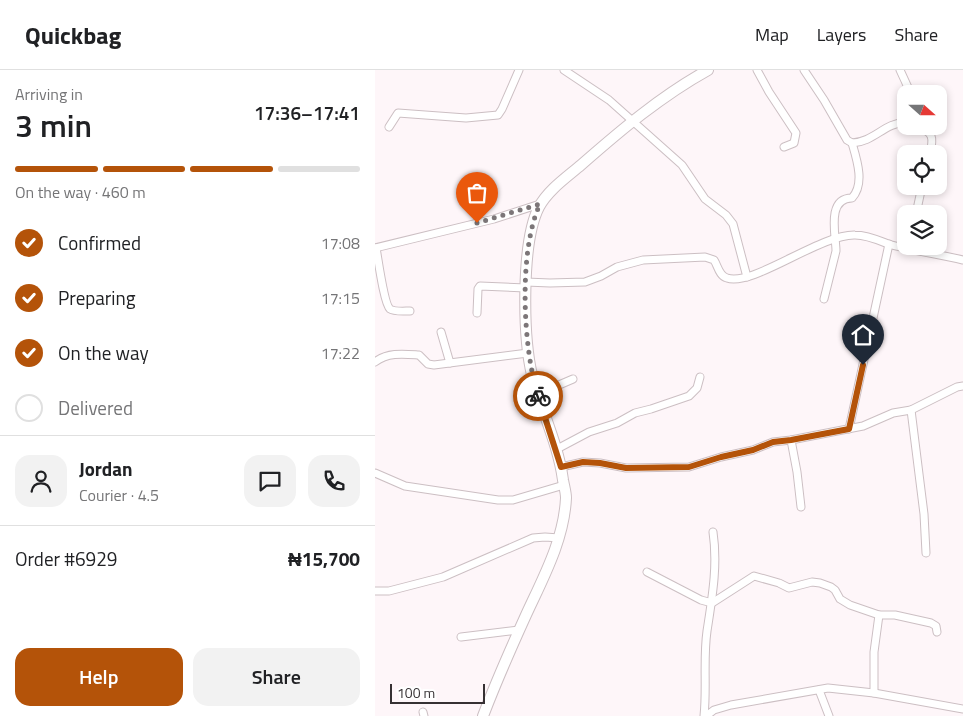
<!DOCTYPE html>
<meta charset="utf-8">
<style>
body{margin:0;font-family:"Titillium Web",sans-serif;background:#f2f2f2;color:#202124;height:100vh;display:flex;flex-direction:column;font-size:19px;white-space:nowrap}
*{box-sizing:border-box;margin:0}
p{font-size:16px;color:#757577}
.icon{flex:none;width:28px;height:28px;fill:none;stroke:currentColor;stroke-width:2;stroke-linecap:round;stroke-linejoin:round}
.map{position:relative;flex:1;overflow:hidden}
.drawer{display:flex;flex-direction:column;background:#fff;width:375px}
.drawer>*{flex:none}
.needle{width:32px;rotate:111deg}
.fabs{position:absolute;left:522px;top:15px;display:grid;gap:10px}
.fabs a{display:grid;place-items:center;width:50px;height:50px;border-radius:10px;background:#fff;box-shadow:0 2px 8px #0003;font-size:25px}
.scale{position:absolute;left:15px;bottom:12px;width:95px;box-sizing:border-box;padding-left:5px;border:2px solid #363133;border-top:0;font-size:14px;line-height:18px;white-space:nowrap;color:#363133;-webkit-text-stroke:4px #fff;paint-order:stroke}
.pin{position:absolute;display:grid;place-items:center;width:42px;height:42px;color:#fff;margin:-51px -21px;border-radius:50% 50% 50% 0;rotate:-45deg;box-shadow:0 0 5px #0007}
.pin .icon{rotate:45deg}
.courier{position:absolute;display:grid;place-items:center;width:50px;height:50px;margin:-25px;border:4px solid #b45309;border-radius:50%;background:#fff;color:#222;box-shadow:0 1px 6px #0007}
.headline em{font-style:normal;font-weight:600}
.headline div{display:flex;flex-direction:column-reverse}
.headline{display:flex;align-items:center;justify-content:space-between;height:85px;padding:0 15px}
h1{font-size:32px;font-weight:600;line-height:38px}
.bar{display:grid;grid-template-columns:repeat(4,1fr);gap:8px 5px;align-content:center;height:60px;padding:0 15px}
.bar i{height:6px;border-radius:4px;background:#e0e0e0}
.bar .active{background:#b45309}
.bar p{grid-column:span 4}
.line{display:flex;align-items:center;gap:12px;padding:0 15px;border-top:1px solid #e0e0e0}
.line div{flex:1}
.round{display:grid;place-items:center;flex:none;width:52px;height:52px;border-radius:15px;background:#f2f2f2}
ol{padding:0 15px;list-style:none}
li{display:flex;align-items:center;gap:15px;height:55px}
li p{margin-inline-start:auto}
li .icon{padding:5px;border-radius:50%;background:#b45309;color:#fff;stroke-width:4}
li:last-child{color:#757577}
li i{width:28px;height:28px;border:2px solid #e0e0e0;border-radius:50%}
.button{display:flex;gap:10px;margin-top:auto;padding:10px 15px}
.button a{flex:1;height:58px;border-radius:15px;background:#b45309;color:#fff;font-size:20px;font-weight:600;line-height:58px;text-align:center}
.button a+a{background:#f2f2f2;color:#202124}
header{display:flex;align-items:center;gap:30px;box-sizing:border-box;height:70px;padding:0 25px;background:#fff;border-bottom:1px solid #e0e0e0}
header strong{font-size:24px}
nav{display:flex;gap:28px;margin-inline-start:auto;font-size:18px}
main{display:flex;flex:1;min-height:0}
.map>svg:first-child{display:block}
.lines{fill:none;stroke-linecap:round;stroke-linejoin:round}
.street-casing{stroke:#ccbfc3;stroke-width:9}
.secondary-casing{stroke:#ccbfc3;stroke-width:12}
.street{stroke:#fff;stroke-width:7}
.secondary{stroke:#fff;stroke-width:10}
.done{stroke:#7c7678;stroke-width:5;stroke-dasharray:0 9}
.route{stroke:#b45309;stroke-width:6}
</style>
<header>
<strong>Quickbag</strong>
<nav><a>Map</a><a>Layers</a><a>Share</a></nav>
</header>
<main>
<section class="drawer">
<div class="headline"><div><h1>3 min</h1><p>Arriving in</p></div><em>17:36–17:41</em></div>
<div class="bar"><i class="active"></i><i class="active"></i><i class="active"></i><i></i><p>On the way · 460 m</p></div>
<ol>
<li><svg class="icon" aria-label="check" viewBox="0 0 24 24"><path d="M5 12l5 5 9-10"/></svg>Confirmed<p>17:08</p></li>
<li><svg class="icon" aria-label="check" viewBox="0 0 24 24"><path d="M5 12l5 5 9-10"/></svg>Preparing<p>17:15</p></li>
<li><svg class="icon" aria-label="check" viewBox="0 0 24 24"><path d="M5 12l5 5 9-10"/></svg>On the way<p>17:22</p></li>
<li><i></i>Delivered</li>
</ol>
<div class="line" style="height:90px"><a class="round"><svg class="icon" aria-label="person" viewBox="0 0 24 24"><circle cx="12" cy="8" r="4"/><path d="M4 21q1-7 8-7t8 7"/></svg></a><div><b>Jordan</b><p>Courier · 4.5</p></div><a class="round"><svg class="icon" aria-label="chat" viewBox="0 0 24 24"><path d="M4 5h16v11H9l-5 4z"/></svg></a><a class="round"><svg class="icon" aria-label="phone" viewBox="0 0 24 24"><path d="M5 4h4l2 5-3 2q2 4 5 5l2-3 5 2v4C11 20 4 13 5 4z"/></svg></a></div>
<div class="line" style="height:65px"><div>Order #6929</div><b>₦15,700</b></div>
<div class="button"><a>Help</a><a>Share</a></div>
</section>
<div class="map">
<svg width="588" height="646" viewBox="0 0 588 646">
<rect width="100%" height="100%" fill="#fef6f9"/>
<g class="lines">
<!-- street casing -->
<g class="street-casing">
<g id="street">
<path d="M189 0 234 30 307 95 330 129 351 145 358 154 372 207"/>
<path d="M382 0 394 22 421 63 419 73 409 77"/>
<path d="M429 0 449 30 472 70 477 73C482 90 490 114 477 128 451 128 461 166 461 181L449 229"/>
<path d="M525 0 536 24"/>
<path d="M542 56C558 63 559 66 555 84"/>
<path d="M14 57 23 43 91 48 123 45 127 39 144 0"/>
<path d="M477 73C499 72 509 53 531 52"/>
<path d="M541 144 547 116"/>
<path d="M0 178 119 149 165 134"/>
<path d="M1 178C3 188 9 234 15 239 19 242 29 241 35 241"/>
<path d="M151 212 175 213 210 212 226 206 242 197 268 190 330 187 339 190C343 196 344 206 352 208 378 217 445 164 480 165 492 165 503 170 513 174 538 181 563 184 588 190"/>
<path d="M102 243 103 219 105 216 151 218"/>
<path d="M66 262 75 293"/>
<path d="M0 292C13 282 29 284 44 285L53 294 59 295 153 283"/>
<path d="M163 324 198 309"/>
<path d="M536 340 549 444 551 483"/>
<path d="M474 359 514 174"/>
<path d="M416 370 422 402 426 437"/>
<path d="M182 379 214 362 242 353 260 343 276 339 314 326 322 318 325 307"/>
<path d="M186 397 208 392 225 393 251 398 314 397 346 387 378 380 398 372 416 370 488 356 518 343 536 340 582 317 588 316"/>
<path d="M0 403 30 416 123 430H138L189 415"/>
<path d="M272 502 326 530 337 533 379 506 404 513 414 518 437 512 445 513 456 517 460 520 465 529 475 535 504 545H520L556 553 561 556 562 562"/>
<path d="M0 521H14L68 507 158 468 170 467 184 468"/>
<path d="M86 567 144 560"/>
<path d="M444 620 454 646"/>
<path d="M499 623V582L504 545"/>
<path d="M48 642 49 646"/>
<path d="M329 646C332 618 328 589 332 561 337 528 343 496 338 462"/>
<path d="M331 646 339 640 356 635 453 618 499 623 588 639"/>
</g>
</g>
<!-- secondary casing -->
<g class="secondary-casing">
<path id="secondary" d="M108 646C121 612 136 578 151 545 168 508 189 470 191 428 191 422 189 416 188 410 183 373 166 340 157 305 148 267 146 172 164 137 173 120 192 107 206 95 246 60 286 26 333 0"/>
</g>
<!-- street -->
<use href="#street" class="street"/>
<!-- secondary -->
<use href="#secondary" class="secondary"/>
</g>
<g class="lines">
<!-- done -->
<path class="done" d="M102 153 165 134C143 181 148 278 163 326"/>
<!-- route -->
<path class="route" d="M163 326 186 397 208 392 225 393 251 398 314 397 346 387 378 380 398 372 416 370 474 359 488 295"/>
</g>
</svg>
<div class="fabs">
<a><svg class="needle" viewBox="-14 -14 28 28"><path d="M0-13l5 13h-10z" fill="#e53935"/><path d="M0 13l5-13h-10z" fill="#757577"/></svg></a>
<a><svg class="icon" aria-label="locate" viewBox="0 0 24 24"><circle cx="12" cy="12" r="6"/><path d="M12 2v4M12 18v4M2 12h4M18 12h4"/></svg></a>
<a><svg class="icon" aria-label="layers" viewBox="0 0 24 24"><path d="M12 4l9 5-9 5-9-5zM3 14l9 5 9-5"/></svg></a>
</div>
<div class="scale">100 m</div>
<div class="pin" style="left:102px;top:153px;background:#ea580c"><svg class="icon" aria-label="bag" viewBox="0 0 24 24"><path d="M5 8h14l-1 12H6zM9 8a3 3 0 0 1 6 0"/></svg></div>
<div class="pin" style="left:488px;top:295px;background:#1f2937"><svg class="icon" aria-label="home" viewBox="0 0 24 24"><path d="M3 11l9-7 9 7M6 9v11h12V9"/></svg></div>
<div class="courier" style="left:163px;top:326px"><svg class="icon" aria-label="bike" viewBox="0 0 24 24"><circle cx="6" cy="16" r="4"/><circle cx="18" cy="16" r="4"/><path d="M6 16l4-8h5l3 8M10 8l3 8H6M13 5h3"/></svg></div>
</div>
</main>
